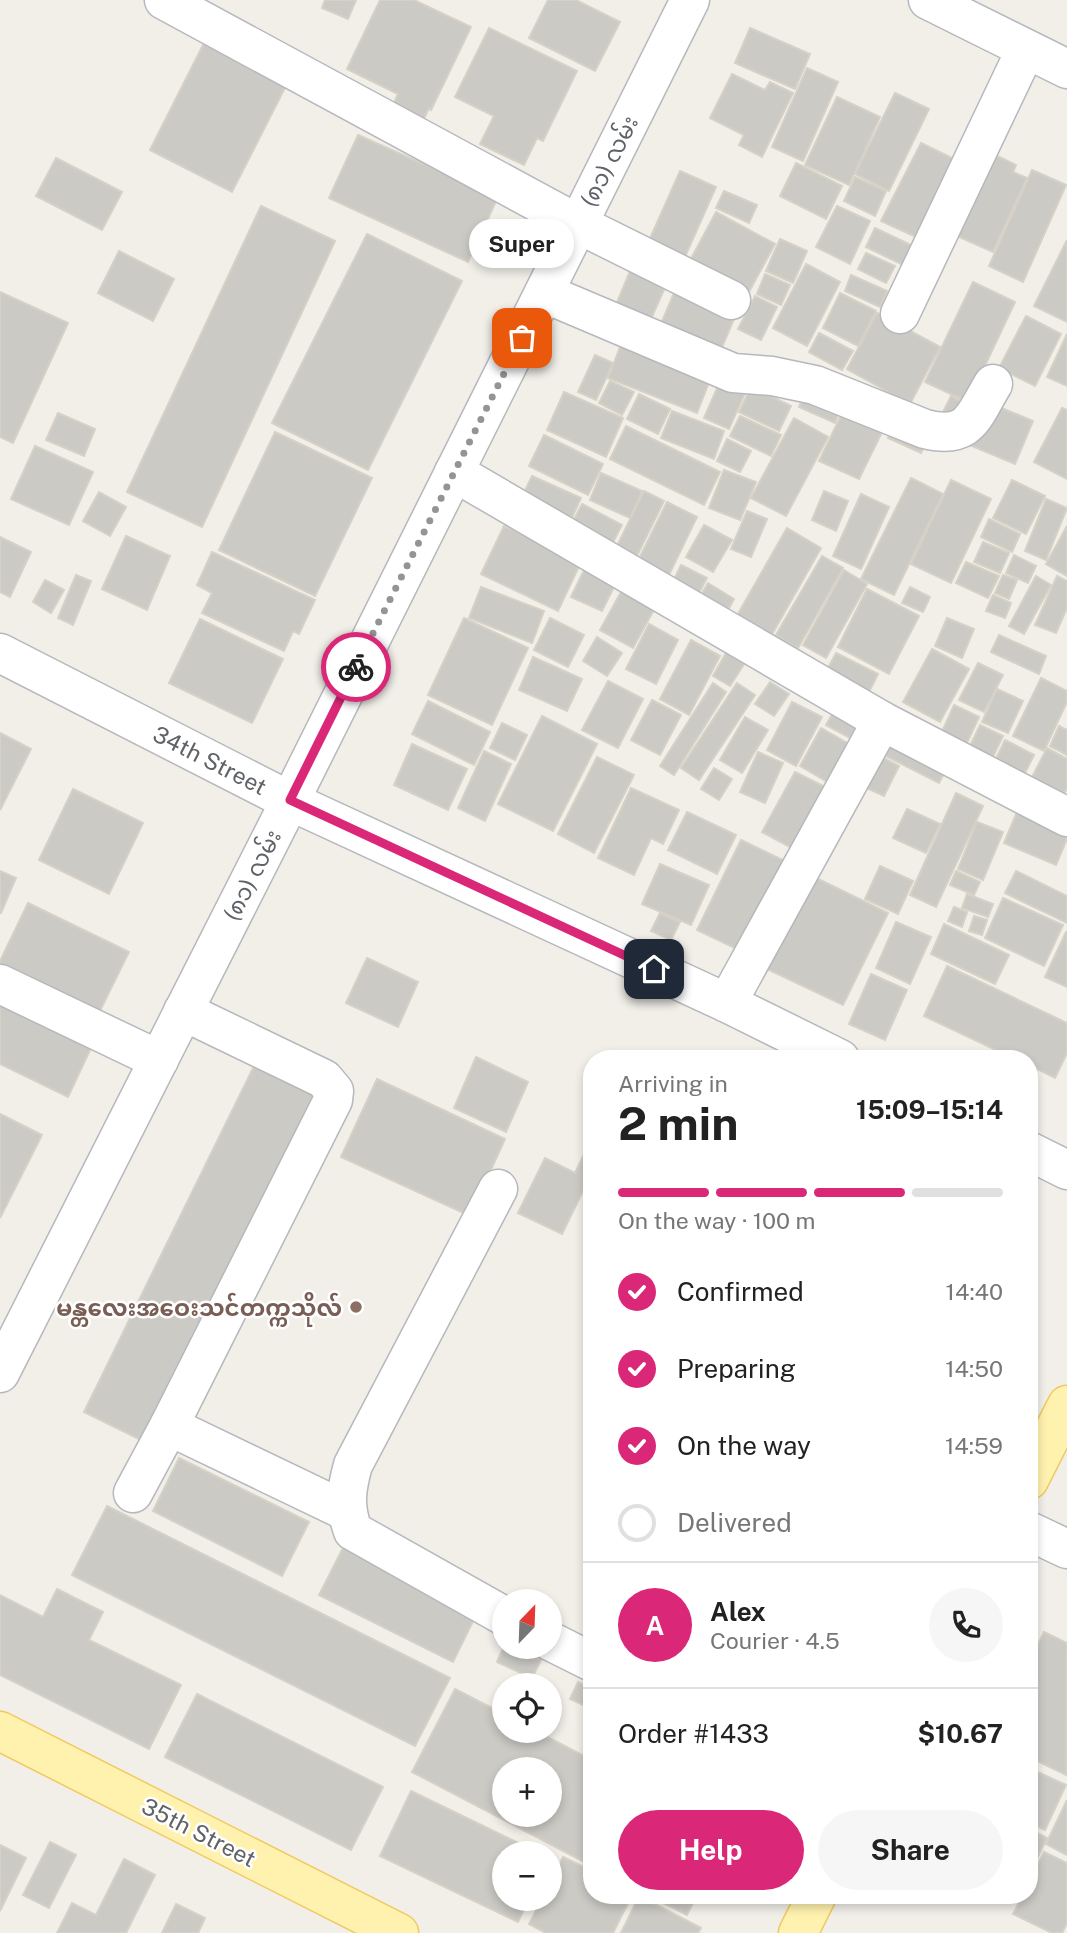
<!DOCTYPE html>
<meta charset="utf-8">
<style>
body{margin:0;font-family:"Public Sans","Noto Sans Myanmar",sans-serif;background:#f6f6f6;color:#222;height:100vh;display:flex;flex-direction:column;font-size:26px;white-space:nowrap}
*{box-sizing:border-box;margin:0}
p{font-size:23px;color:#767676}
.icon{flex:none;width:38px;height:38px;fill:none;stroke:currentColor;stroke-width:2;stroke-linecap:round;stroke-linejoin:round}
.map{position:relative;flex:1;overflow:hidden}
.side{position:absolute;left:583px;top:1050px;width:455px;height:854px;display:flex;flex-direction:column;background:#fff;border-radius:28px;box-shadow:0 4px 10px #0003}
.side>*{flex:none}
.needle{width:46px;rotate:23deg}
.fabs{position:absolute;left:492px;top:1589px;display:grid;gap:14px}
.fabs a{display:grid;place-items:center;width:70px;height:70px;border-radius:50%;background:#fff;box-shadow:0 4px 10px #0003;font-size:35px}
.pin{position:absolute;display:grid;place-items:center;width:60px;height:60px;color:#fff;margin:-30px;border-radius:14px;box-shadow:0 4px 10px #0006}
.courier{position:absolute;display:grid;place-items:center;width:70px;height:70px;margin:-35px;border:5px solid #db2777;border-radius:50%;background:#fff;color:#222;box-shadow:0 2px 9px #0007}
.bubble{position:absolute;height:49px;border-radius:24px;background:#fff;box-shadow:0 4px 10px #0003;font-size:23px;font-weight:700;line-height:49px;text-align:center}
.summary em{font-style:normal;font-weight:700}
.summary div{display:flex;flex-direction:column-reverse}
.summary{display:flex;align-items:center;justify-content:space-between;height:119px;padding:0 35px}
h1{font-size:46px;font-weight:700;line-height:52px}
.bar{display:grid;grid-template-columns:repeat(4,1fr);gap:10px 7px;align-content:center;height:84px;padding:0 35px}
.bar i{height:9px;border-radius:5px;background:#e0e0e0}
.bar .current{background:#db2777}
.bar p{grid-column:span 4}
.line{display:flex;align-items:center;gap:18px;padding:0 35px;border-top:2px solid #e0e0e0}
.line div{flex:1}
.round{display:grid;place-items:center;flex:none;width:74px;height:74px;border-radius:37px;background:#f6f6f6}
ol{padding:0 35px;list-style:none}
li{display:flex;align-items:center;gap:21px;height:77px}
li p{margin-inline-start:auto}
li .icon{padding:7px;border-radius:50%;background:#db2777;color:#fff;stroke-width:4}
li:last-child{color:#767676}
li i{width:38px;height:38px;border:4px solid #e0e0e0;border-radius:50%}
.cta{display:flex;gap:14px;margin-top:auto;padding:14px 35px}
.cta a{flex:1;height:80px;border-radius:42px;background:#db2777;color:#fff;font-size:28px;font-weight:700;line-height:80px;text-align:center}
.cta a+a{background:#f6f6f6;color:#222}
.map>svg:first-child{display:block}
.building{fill:#cccac5;stroke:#d6d1c6;stroke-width:2;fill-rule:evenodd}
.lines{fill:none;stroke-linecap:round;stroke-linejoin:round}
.minor-casing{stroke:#b5b8bc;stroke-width:41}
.major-casing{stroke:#f2c960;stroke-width:41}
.minor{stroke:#fff;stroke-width:38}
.major{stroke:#fff2af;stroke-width:38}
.done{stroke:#929495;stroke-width:7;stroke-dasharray:0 12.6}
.route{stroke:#db2777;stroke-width:9}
.education-dot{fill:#8d6e63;stroke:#fff;stroke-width:2.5}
.labels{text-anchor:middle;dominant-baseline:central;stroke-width:5;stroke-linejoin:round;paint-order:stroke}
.street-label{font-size:23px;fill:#5f6368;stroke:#fff}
.education-label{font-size:23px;font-weight:bold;fill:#785e54;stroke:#fff;text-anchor:end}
</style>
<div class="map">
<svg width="1067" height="1933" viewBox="0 0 1067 1933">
<rect width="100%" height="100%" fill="#f1efe8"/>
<!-- building -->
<g class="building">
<path d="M325 0H356L348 19 322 8Z"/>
<path d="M380 0H414L471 27 431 110 429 108 419 129 389 114 398 94 347 69Z"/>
<path d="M548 0H576L620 22 595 71 529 38Z"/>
<path d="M489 28 577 71 543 141 537 138 524 165 480 144 494 116 455 97Z"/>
<path d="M750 28 810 54 795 89 735 63Z"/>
<path d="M211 29 294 70 232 192 150 150Z"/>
<path d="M807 68 838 82 803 161 772 147Z"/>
<path d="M732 74 765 90 770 82 793 93 762 157 739 145 744 135 710 118Z"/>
<path d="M895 93 929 109 889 191 855 174Z"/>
<path d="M837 97 880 117 849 185 805 165Z"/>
<path d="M358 135 498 197 468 262 329 198Z"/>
<path d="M921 143 956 160 916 237 881 221Z"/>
<path d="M995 155 1016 165 1013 172 1027 178 993 252 957 236Z"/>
<path d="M56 158 122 192 102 230 36 196Z"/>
<path d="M796 163 842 186 826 219 780 196Z"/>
<path d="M1032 170 1066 185 1023 282 989 266Z"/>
<path d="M680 171 716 187 684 259 648 243Z"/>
<path d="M855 177 886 191 875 216 844 201Z"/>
<path d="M724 191 757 205 749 223 716 208Z"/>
<path d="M261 206 335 241 202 527 127 492Z"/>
<path d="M837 206 870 221 850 264 816 247Z"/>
<path d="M716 212 775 244 744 301 685 270Z"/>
<path d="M875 228 913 246 903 265 866 247Z"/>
<path d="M367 234 462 281 368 470 272 423Z"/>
<path d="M780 239 807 251 793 283 766 271Z"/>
<path d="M1067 240V322L1034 306Z"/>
<path d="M119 251 174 279 153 321 98 293Z"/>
<path d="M866 253 895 266 886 283 858 269Z"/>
<path d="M806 264 840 282 807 346 773 328Z"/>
<path d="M630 271 666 285 651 319 616 305Z"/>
<path d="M765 274 790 285 781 305 757 294Z"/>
<path d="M851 275 887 291 880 307 845 291Z"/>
<path d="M973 282 1015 302 968 402 925 382Z"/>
<path d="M677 286 737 312 717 359 657 333Z"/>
<path d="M0 292 68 323 13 443 0 437Z"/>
<path d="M840 293 876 311 858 346 823 328Z"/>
<path d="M755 296 777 307 761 340 738 329Z"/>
<path d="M877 313 940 347 910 404 847 369Z"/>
<path d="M1026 316 1061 334 1035 386 999 368Z"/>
<path d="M819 333 853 351 842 370 809 352Z"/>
<path d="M1067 334V386L1047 377Z"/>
<path d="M624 337 713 372 697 413 608 378Z"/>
<path d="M595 355 613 363 596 400 578 392Z"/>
<path d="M721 379 746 391 729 429 704 418Z"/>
<path d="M610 381 634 392 622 415 599 403Z"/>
<path d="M751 387 791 406 779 431 739 412Z"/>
<path d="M808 387 843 403 835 423 799 407Z"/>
<path d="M564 392 623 418 606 457 547 430Z"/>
<path d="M639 394 670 409 658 434 627 419Z"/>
<path d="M951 396 961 401 953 419 942 414Z"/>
<path d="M985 401 1033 421 1015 464 967 444Z"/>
<path d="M847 403 887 422 859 479 819 461Z"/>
<path d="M1062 408 1067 410V479L1034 462Z"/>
<path d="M672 411 724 431 714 459 661 438Z"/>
<path d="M58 413 95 429 84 456 46 440Z"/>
<path d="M740 416 781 435 771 456 730 436Z"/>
<path d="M794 418 828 437 786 516 751 498Z"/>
<path d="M893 425 927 439 921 453 888 438Z"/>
<path d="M626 426 720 472 704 505 610 459Z"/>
<path d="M275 432 372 478 315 596 219 550Z"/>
<path d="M544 435 603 464 588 495 529 466Z"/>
<path d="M727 439 751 451 740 472 717 461Z"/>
<path d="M35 446 93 472 69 525 11 499Z"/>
<path d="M724 470 756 482 740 520 709 508Z"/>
<path d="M601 473 642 491 630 518 590 500Z"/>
<path d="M532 476 581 498 568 526 519 503Z"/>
<path d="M911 478 943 494 894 595 861 579Z"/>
<path d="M951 480 991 499 951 583 911 564Z"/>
<path d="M1012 480 1045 496 1026 534 993 518Z"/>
<path d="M644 491 664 501 633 564 613 554Z"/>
<path d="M824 491 848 501 836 531 812 520Z"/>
<path d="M99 492 126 507 110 536 83 521Z"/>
<path d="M861 494 889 507 861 569 833 556Z"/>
<path d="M1046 499 1067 508 1046 560 1025 551Z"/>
<path d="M667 502 697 517 667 579 636 565Z"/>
<path d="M582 504 622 525 608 552 568 531Z"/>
<path d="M747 511 767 519 751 557 731 549Z"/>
<path d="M989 519 1020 534 1012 552 981 537Z"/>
<path d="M704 525 732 540 713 572 686 557Z"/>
<path d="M504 526 581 562 558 611 481 574Z"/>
<path d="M1067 526V576L1046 564Z"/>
<path d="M787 528 821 548 766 645 731 626Z"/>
<path d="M126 536 170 556 147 610 102 589Z"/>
<path d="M0 537 31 552 10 597 0 592Z"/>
<path d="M983 542 1009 553 1000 573 974 562Z"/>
<path d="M212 552 315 600 299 634 293 631 284 651 202 613 212 593 197 585Z"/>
<path d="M1014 555 1036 566 1028 583 1006 573Z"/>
<path d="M822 556 843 568 798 648 776 635Z"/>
<path d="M966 562 999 576 988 598 956 583Z"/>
<path d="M587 564 618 579 602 611 571 597Z"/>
<path d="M681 565 707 578 695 601 670 588Z"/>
<path d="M844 570 867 584 826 658 803 645Z"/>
<path d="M76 575 91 581 73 625 58 618Z"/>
<path d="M1003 575 1017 580 1009 599 995 593Z"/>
<path d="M1036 576 1051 585 1024 634 1009 626Z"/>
<path d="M1057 576 1067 581V608L1056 633 1035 625Z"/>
<path d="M45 580 64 590 51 613 33 602Z"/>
<path d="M708 583 734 599 723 619 696 604Z"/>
<path d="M481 587 544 611 532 643 469 618Z"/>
<path d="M910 587 930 597 923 612 902 603Z"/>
<path d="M867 589 919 616 889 674 838 647Z"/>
<path d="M622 590 655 608 633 648 600 630Z"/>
<path d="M993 595 1011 603 1005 618 986 611Z"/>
<path d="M464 618 528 648 492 725 428 695Z"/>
<path d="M550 618 584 635 568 667 534 650Z"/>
<path d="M947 618 974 629 962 658 935 646Z"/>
<path d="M200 619 283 659 252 723 169 683Z"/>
<path d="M649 624 678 640 656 684 626 669Z"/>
<path d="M999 635 1046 656 1039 674 991 652Z"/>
<path d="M597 637 622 653 607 676 583 661Z"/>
<path d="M691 640 720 656 689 715 660 699Z"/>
<path d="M932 649 969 669 940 722 903 702Z"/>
<path d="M726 653 744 664 730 686 713 676Z"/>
<path d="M836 653 878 674 869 692 827 670Z"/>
<path d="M533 657 582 679 567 711 519 690Z"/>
<path d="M978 663 1003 675 984 712 959 700Z"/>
<path d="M1041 678 1067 691V702L1044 751 1013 736Z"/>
<path d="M608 681 643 699 618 748 582 730Z"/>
<path d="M770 682 789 694 774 716 755 704Z"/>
<path d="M713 683 726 692 674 775 660 766Z"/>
<path d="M737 683 755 695 699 780 681 768Z"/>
<path d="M997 689 1023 701 1008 733 982 722Z"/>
<path d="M652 700 681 715 660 755 631 740Z"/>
<path d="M428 701 490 732 474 765 412 734Z"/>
<path d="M792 702 822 717 796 766 767 750Z"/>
<path d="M954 705 979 717 966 745 941 734Z"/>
<path d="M834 711 870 731 863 745 826 725Z"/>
<path d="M542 716 597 744 553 831 498 804Z"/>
<path d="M745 717 768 730 742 773 720 760Z"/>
<path d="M502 723 527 735 515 760 490 748Z"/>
<path d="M980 725 1003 736 990 763 967 752Z"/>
<path d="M1059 726 1067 730V755L1050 746Z"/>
<path d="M821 728 858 749 836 787 800 766Z"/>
<path d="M0 733 31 749 0 810Z"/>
<path d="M887 739 946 770 939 783 880 753Z"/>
<path d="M1005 740 1034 755 1021 781 992 767Z"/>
<path d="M412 744 467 769 448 810 394 785Z"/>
<path d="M1047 748 1067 759V788L1061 800 1029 783Z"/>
<path d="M484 751 511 764 485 821 458 808Z"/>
<path d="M758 752 783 763 765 803 740 792Z"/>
<path d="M876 754 899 766 884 796 860 785Z"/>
<path d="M597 757 634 775 594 853 558 834Z"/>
<path d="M714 768 732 779 719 800 701 789Z"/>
<path d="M795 772 831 790 799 852 762 832Z"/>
<path d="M631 788 679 810 663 844 651 838 634 875 598 858Z"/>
<path d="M73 789 143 823 109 894 39 860Z"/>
<path d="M956 793 983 806 936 907 910 895Z"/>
<path d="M907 809 940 824 926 853 893 838Z"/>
<path d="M687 812 736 835 717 874 668 850Z"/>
<path d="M1017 812 1067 833V839L1056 865 1004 843Z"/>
<path d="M977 822 1003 832 983 880 958 869Z"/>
<path d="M741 840 787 862 743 952 697 930Z"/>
<path d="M660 864 709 885 691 925 642 904Z"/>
<path d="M880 866 913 881 898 914 865 899Z"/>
<path d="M0 871 16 878 1 913H0Z"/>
<path d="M956 871 980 882 974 895 950 885Z"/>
<path d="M1016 871 1067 896V923L1005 893Z"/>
<path d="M810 875 888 913 843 1005 765 968Z"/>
<path d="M967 894 993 904 988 917 962 908Z"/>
<path d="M1003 898 1063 925 1044 966 985 938Z"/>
<path d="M28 903 129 952 98 1015 0 968V961Z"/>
<path d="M954 907 967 912 962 927 948 921Z"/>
<path d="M660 913 680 922 671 940 651 931Z"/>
<path d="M974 916 987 920 982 935 969 931Z"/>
<path d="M896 922 931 937 910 984 876 968Z"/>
<path d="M944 924 1009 955 995 984 931 954Z"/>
<path d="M1066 932H1067V987L1045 977Z"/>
<path d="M367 958 418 982 398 1027 346 1003Z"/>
<path d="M947 966 1067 1023V1053L1055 1078 1029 1065V1059H1015L924 1016Z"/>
<path d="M871 974 907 990 885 1040 849 1024Z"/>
<path d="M0 1002 92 1046 68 1097 0 1064Z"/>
<path d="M476 1057 528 1082 506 1132 454 1108Z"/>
<path d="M254 1066 321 1099 151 1445 84 1412Z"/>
<path d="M377 1079 505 1139 470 1216 341 1157Z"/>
<path d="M0 1114 42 1135 0 1218Z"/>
<path d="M592 1138V1195L583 1191 562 1234 518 1213 545 1158 575 1173Z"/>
<path d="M179 1458 309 1522 282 1576 153 1511Z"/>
<path d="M107 1506 450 1678 415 1746 72 1575Z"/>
<path d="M346 1542 479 1609 453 1662 319 1595Z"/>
<path d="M57 1589 103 1612 89 1640 181 1685 149 1749 0 1675V1595L43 1617Z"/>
<path d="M1044 1632 1067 1643 1066 1775 1029 1757V1663Z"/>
<path d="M504 1646 541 1660 532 1678 497 1662Z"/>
<path d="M578 1682 592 1689V1709L570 1699Z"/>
<path d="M455 1689 504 1714V1731H536L592 1760V1866L412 1772ZM504 1769H550V1815H504Z"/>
<path d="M197 1694 383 1787 351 1850 165 1757Z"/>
<path d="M1029 1768 1066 1785 1045 1830 1029 1823Z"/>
<path d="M411 1791 539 1853H504V1899H529L518 1922 380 1856Z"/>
<path d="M1067 1800V1855L1046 1844Z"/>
<path d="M1029 1829 1047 1838 1029 1875Z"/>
<path d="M50 1842 76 1855 49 1908 23 1895Z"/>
<path d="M0 1845 26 1858 0 1911Z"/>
<path d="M1044 1852 1067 1863V1923L1062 1933H1052L1013 1914 1023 1895H1029V1882Z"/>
<path d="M563 1857 592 1871V1895H632L613 1933H546L529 1924 542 1899H550V1884Z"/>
<path d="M124 1859 155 1875 126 1933H57L72 1903 96 1915Z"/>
<path d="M648 1895H697L687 1915Z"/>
<path d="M639 1896 701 1928 698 1933H621Z"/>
<path d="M176 1904 205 1918 198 1933H162Z"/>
</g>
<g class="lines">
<!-- minor casing -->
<g class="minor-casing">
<g id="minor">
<path d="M164 0 578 224 731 300"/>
<path d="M928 0 1067 69"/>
<path d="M544 293 733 373 772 376 815 385 925 429C970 440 973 417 993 384"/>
<path d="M900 314 1026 49"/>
<path d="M454 472 882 721 1067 817"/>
<path d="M0 653 290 801 727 1003 840 1059"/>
<path d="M0 984 159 1060"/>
<path d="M727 1003 882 721"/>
<path d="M183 1011 324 1079 334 1091 333 1100 169 1426 346 1511"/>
<path d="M1029 1151 1067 1170"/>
<path d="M498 1189 353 1465C346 1490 344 1506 353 1531L504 1616"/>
<path d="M0 1373 290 801 690 0"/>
<path d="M133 1493 169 1426"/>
<path d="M1029 1531 1067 1549"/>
<path d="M550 1641 592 1662"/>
</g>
</g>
<!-- major casing -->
<g class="major-casing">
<g id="major">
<path d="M1029 1480 1067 1405"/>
<path d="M0 1731 399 1933"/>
<path d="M798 1933 817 1895"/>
</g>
</g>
<!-- minor -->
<use href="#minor" class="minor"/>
<!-- major -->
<use href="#major" class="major"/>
</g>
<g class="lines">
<!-- done -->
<path class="done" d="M356 667 522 338"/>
<!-- route -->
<path class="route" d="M356 667 290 800 654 969"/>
</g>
<!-- markers -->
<circle class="education-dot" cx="356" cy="1307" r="7"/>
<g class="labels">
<!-- street labels -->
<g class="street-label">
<text transform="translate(609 161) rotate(-63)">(၈၁) လမ်း</text>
<text transform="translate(210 760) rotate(27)">34th Street</text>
<text transform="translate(252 875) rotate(-63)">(၈၁) လမ်း</text>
<text transform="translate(199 1832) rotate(27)">35th Street</text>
</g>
<!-- education labels -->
<g class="education-label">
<text x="342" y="1307">မန္တလေးအဝေးသင်တက္ကသိုလ်</text>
</g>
</g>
</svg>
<div class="fabs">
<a><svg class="needle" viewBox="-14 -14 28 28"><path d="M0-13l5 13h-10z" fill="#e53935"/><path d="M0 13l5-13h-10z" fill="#767676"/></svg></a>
<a><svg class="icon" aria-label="locate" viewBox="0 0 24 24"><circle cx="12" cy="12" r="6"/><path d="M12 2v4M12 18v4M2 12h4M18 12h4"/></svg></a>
<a>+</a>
<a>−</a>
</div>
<div class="pin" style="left:522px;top:338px;background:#ea580c"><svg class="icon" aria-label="bag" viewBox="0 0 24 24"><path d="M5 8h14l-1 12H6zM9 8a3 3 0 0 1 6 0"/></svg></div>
<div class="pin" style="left:654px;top:969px;background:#1f2937"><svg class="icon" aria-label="home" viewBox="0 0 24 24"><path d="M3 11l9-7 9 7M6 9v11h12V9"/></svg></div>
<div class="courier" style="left:356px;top:667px"><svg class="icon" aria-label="bike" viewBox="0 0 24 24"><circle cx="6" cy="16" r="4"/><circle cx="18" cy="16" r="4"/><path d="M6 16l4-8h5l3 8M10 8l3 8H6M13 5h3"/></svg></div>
<div class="bubble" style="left:469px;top:219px;width:105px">Super</div>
<section class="side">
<div class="summary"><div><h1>2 min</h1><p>Arriving in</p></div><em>15:09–15:14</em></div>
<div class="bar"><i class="current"></i><i class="current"></i><i class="current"></i><i></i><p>On the way · 100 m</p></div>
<ol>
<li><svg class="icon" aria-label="check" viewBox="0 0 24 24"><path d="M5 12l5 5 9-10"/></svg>Confirmed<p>14:40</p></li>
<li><svg class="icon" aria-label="check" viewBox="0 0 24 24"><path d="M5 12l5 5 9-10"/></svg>Preparing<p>14:50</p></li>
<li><svg class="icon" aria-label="check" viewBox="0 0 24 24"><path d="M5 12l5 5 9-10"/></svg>On the way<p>14:59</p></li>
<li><i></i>Delivered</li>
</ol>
<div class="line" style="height:126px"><b class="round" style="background:#db2777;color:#fff">A</b><div><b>Alex</b><p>Courier · 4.5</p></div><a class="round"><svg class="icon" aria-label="phone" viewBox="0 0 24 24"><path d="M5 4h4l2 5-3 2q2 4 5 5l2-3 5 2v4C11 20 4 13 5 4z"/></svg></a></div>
<div class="line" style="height:91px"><div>Order #1433</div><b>$10.67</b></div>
<div class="cta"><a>Help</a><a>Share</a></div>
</section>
</div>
